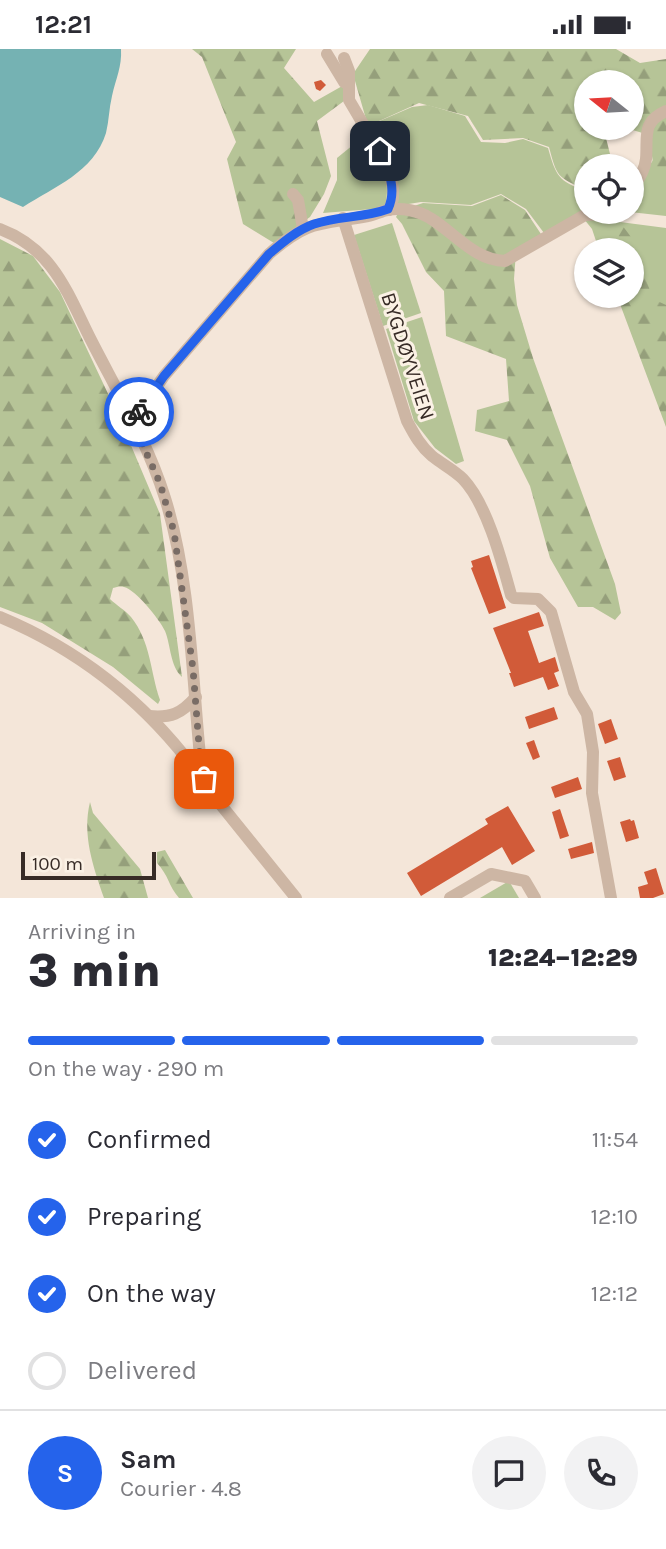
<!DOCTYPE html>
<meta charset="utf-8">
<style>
body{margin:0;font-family:Karla,sans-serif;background:#f2f2f3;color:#2b2b33;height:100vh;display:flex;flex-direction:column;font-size:26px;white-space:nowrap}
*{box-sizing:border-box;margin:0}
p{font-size:23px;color:#7c7c81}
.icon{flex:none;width:38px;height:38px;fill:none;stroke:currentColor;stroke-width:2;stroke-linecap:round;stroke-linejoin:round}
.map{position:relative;height:849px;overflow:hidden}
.panel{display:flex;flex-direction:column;background:#fff;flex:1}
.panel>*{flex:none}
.needle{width:46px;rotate:288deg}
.controls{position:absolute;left:574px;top:21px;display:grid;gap:14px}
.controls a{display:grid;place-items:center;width:70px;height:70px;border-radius:50%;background:#fff;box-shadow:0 2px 5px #0004;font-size:35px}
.scale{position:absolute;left:21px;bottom:18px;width:135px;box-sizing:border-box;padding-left:7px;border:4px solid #372b26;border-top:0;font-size:19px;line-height:24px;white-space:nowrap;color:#372b26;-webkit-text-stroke:5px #fbf1e5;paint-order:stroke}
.pin{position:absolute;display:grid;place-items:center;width:60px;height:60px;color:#fff;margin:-30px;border-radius:14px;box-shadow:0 4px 10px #0006}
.courier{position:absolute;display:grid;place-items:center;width:70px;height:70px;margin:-35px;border:5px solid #2563eb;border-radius:50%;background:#fff;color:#222;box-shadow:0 2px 9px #0007}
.summary em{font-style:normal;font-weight:800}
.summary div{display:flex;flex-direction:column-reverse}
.summary{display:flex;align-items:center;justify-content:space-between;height:119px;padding:0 28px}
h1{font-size:46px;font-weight:800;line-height:52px}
.bar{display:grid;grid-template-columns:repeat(4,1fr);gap:10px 7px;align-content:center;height:84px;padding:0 28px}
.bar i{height:9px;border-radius:5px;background:#e1e1e2}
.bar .current{background:#2563eb}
.bar p{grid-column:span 4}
.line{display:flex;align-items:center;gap:18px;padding:0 28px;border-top:2px solid #e1e1e2}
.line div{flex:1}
.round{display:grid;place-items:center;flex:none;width:74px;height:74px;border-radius:37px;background:#f2f2f3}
ol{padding:0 28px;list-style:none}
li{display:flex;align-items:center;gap:21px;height:77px}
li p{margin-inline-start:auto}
li .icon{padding:7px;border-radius:50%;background:#2563eb;color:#fff;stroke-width:4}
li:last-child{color:#7c7c81}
li i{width:38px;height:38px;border:4px solid #e1e1e2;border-radius:50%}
.status{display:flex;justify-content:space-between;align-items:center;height:49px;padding:0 35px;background:#fff;direction:ltr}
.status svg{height:19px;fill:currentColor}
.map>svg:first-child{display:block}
.grass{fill:#b6c497}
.forest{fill:url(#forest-firs)}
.water{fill:#75b2b3}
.building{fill:#d15b39}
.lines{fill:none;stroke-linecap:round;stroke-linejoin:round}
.minor{stroke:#cdb6a4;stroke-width:12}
.done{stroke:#796c65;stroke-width:7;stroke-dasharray:0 12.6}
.route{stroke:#2563eb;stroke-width:9}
.labels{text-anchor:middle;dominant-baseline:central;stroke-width:6;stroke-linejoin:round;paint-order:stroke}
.street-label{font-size:21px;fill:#372b26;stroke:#fbf1e5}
</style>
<div class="status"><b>12:21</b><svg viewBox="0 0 49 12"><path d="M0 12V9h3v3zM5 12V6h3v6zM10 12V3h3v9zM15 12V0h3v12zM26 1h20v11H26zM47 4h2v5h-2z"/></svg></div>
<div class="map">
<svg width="666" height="849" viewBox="0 0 666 849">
<defs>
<pattern id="forest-firs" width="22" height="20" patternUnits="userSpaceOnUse" patternTransform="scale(1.75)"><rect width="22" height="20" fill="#b6c497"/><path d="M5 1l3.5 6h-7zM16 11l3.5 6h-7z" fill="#959f7b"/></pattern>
</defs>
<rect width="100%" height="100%" fill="#f4e6d9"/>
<!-- grass -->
<g class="grass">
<path d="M428 56 465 67 481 93 505 94 523 90 548 99C556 127 558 132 586 142V163L544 184 526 160 501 145 471 156 421 153 396 157 368 77 412 58Z"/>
<path d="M364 87C380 112 392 128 385 159L323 164 337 131V109Z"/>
<path d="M666 107V167L630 163 632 144 655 108Z"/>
<path d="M620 173 666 179V260L651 251Z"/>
<path d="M392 174 421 264 383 277 354 186Z"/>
<path d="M422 268 464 412 456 415 435 399 414 372 386 280Z"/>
<path d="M509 832 519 849H480Z"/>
</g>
<!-- forest -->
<g class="forest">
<path d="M192 0H296L284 19 314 53 344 36 348 49 317 72 331 127 324 145 310 168 274 194 243 175 227 110 236 93 202 8Z"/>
<path d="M370 0H616L640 14 666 10V133L653 114 649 86 626 79H632V33H586V79H616L606 89 613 117H586V141C557 128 557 128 549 98L523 89 483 91 468 67 419 54 368 77 353 25Z"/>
<path d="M501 146 525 161 543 188 516 203 514 230 517 256 533 309 615 535 621 564 615 571 593 558H578L550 509 530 437 507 391 475 382 477 361 509 352 506 310 446 287 444 242 426 223 402 175 396 168 399 162 423 154 472 157Z"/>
<path d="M616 168 631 188 653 250 666 256V378L617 247H632V201H599L592 180 584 170Z"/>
<path d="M0 190 33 207 60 243 119 368 160 465 182 628C170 617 171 597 165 582 160 571 136 541 124 538 120 537 117 538 113 539L110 550C116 556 125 561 131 568 151 593 150 622 160 651L158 655 113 618 42 574 0 558Z"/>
<path d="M90 753 93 764 140 820 148 849H104C93 817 82 786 90 753Z"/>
<path d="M165 801 193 849H179C168 836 169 827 157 814V803Z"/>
</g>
<!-- water -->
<path class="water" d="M0 0H121C122 18 116 29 112 47 109 59 109 72 106 84 94 123 54 138 23 158L0 148Z"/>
<!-- building -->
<g class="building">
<path d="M321 31 326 36 320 42 316 40 314 33Z"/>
<path d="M489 506 506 559 489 565 471 519 473 518 471 512Z"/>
<path d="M539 563 544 577 528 582 539 614 555 608 559 622 554 624 559 637 548 641 543 628 514 638 509 624H511L493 579Z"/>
<path d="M554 658 558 670 529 680 525 668Z"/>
<path d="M611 670 618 690 605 695 598 675Z"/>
<path d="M534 691 540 708 533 711 526 694Z"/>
<path d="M620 708 626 728 614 732 607 712Z"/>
<path d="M578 728 582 740 555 749 551 738Z"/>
<path d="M508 757 535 802 512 816 502 798 421 847 407 824 488 775 485 770Z"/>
<path d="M560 760 569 787 560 790 552 763Z"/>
<path d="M630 770 631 772 634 771 639 789 626 793 620 773Z"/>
<path d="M592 793 594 804 571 810 568 800Z"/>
<path d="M656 819 664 845 653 849H640L638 838 648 835 644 823Z"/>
</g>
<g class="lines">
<!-- minor -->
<g class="minor">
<path d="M327 5 344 33 349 36"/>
<path d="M344 9 349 22V51L386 114 393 138V150L389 161"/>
<path d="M632 140C638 132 645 121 646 110 648 88 641 73 666 62"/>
<path d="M293 145 298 151 303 180"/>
<path d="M343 169 407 372C414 385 420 397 432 407 442 415 454 421 463 430 487 455 502 513 511 546L514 549 538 550 551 563 574 643 587 665 593 703 592 744 611 849"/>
<path d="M0 180C53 200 67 243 91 291 117 342 148 394 165 449 191 532 192 631 201 717L204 730"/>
<path d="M131 370 141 360 164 327 269 205C309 170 319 176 368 167 375 166 381 162 388 161 402 158 419 162 430 169 455 184 474 211 505 212L585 166 614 165 616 163"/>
<path d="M0 568C89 605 160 666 213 746L296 849"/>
<path d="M149 667C171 669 181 665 196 648"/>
<path d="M450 849 491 825 525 832 535 849"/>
</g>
</g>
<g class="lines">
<!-- done -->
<path class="done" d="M139 363 131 370 160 434 174 483 193 620 200 709 204 730"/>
<!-- route -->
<path class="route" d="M139 363 164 327 269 205C282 194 297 181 314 175 338 167 364 169 388 160 397 141 389 121 380 102"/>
</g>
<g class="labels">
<!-- street labels -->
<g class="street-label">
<text transform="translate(408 307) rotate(72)">BYGDØYVEIEN</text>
</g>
</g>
</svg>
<div class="controls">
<a><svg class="needle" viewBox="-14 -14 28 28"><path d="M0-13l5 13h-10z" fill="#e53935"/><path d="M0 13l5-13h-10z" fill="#7c7c81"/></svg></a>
<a><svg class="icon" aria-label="locate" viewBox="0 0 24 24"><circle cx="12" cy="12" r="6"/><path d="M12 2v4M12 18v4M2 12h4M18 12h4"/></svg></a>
<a><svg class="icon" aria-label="layers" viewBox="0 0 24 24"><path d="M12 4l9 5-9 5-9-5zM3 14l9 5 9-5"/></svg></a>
</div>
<div class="scale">100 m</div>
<div class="pin" style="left:204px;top:730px;background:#ea580c"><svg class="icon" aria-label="bag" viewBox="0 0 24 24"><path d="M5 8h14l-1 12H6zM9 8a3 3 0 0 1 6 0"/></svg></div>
<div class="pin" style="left:380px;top:102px;background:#1f2937"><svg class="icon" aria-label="home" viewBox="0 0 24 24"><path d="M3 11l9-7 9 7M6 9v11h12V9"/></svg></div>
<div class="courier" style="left:139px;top:363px"><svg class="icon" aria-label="bike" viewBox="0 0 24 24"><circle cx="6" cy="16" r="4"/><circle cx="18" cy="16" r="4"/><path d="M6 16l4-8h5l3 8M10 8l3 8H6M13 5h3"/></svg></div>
</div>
<section class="panel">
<div class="summary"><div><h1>3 min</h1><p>Arriving in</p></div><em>12:24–12:29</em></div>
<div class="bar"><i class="current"></i><i class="current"></i><i class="current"></i><i></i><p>On the way · 290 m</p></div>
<ol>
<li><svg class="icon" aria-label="check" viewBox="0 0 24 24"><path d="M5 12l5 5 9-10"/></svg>Confirmed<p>11:54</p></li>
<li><svg class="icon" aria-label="check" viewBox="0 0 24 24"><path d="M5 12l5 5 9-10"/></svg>Preparing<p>12:10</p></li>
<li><svg class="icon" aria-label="check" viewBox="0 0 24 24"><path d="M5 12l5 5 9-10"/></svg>On the way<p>12:12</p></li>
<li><i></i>Delivered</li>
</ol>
<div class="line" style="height:126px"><b class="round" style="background:#2563eb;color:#fff">S</b><div><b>Sam</b><p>Courier · 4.8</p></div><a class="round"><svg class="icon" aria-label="chat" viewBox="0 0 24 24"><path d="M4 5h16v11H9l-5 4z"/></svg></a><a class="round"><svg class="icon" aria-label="phone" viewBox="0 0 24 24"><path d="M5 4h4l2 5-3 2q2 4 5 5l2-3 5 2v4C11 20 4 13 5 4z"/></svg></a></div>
</section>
